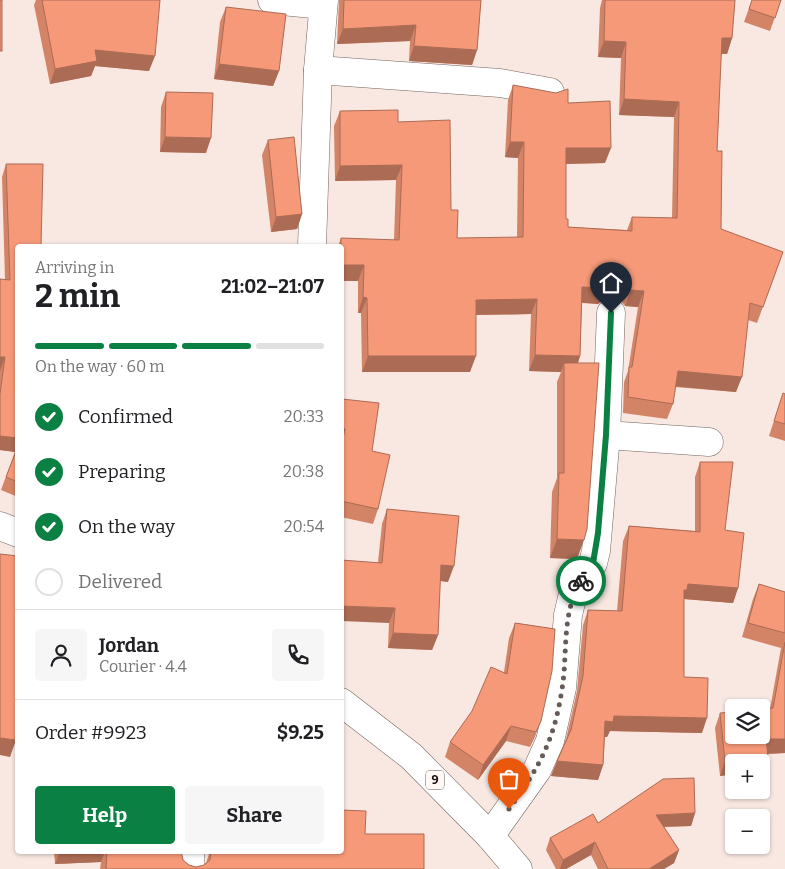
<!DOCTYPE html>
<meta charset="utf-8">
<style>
body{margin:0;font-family:Bitter,serif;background:#f6f6f6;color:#202124;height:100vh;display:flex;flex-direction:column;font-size:19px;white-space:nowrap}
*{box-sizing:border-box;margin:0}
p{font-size:16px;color:#757577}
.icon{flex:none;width:28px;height:28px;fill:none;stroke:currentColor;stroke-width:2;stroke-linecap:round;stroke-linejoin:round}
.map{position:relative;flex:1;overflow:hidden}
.drawer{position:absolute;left:15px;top:244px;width:329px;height:610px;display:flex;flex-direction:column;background:#fff;border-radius:5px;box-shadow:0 1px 4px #0004}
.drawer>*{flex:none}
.buttons{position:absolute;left:725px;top:699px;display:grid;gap:10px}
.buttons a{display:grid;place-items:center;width:45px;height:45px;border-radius:5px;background:#fff;box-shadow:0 1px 4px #0004;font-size:25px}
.pin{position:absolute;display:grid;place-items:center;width:42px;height:42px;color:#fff;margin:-51px -21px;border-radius:50% 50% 50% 0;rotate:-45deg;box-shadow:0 0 5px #0007}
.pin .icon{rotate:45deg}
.courier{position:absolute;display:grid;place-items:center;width:50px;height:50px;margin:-25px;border:4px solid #0b8043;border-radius:50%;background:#fff;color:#222;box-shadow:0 1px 6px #0007}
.headline em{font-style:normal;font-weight:700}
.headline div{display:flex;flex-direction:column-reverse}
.headline{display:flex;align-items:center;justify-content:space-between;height:85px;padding:0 20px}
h1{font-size:32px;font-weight:700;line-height:38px}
.bar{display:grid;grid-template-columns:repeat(4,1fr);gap:8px 5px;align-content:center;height:60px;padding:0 20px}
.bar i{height:6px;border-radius:4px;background:#e0e0e0}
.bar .selected{background:#0b8043}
.bar p{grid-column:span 4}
.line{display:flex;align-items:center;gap:12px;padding:0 20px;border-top:1px solid #e0e0e0}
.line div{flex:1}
.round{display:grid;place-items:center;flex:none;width:52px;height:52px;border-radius:5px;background:#f6f6f6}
ol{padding:0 20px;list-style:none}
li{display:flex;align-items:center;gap:15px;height:55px}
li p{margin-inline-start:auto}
li .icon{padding:5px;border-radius:50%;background:#0b8043;color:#fff;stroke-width:4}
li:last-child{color:#757577}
li i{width:28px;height:28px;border:2px solid #e0e0e0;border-radius:50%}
.cta{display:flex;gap:10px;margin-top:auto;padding:10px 20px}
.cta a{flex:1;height:58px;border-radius:5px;background:#0b8043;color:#fff;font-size:20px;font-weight:700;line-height:58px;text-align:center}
.cta a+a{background:#f6f6f6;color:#202124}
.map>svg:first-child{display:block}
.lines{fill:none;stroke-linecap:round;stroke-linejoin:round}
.minor-casing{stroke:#73645f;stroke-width:29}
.highway-casing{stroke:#73645f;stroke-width:29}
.minor{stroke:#fff;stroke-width:28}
.highway{stroke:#fff;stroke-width:28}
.wall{fill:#d38467}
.shaded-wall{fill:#ac6b54}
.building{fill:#f59978;stroke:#ac6b54}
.done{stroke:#655c58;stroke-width:5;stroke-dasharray:0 9}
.route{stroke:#0b8043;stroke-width:6}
.labels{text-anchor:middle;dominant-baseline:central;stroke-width:4;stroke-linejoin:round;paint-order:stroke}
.shield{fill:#fff8f5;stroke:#5c5653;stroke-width:1}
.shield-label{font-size:12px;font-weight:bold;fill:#16100e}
</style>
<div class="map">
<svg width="785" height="869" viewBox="0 0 785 869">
<rect width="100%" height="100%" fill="#f9e8e2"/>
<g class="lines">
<!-- minor casing -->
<g class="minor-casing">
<g id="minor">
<path d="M272 0 323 5"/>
<path d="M318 70 500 83 550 92"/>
<path d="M312 246 318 70 324 0"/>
<path d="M606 435 709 442"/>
<path d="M490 836 537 770 550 741 562 688 568 615 572 598 593 563 596 551 606 435 611 313"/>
<path d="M190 869V853"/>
</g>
</g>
<!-- highway casing -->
<g class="highway-casing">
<g id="highway">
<path d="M0 526 18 533"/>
<path d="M341 702 411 756 490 836 518 869"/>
</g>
</g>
<!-- minor -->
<use href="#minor" class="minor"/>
<!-- highway -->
<use href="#highway" class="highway"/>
</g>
<!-- wall -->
<g class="wall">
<path d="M36 0H160L149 71 95 66 91 76 50 84 34 5Z"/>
<path d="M339 0H481L477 50 472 65 409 61 410 41 337 44Z"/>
<path d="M602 0H735L732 38 727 54H721L717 151 721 229 783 252 757 323 748 320 736 392 675 387 673 404 667 419 623 413 624 382 628 371 638 307 625 306 620 300 612 297 604 299 598 304 582 303 580 356 578 363 577 559 550 558 552 492 557 478V382L561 372 529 371 531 314 476 315 470 372H362L361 313H358V281L341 246H338L341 238 394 240 396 180 335 181 334 126 340 111 398 122 451 210 457 238H517L518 158 505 157 508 100 513 85 568 103 605 163 566 164V219L568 227 627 230 632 217 672 218 674 117 619 115 621 58 598 57 600 8Z"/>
<path d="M752 0H781L770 31 744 22Z"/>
<path d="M226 7 279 71 273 86 214 79 220 22Z"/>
<path d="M166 92 206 153 160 152 161 107Z"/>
<path d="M268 140 302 214 297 229 271 232 262 155Z"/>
<path d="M6 164 18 246V497L1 490 15 452 0 450V279H5L2 177Z"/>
<path d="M783 393 785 394V441L769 436Z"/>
<path d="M342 399 372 451 378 509 373 524 341 517V402Z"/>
<path d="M700 462 725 530 738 588 733 603 684 599V677L702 733 610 731 607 737H605L603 765 598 780 551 776 566 739 577 691 583 625 588 610 617 611 623 541 629 526 695 531V477Z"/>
<path d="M387 509 448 582 440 581 438 635 432 650 388 648 389 623 378 562 382 524Z"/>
<path d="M759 584 785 592V753L768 754 763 772 734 762V774L720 776 715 728 720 713 770 709 781 648 742 637 753 599Z"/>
<path d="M515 623 555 629 535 736 530 747 506 741 478 780 445 757 450 742 504 672 509 638Z"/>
<path d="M695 813 691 826 664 827 679 850 674 863 664 869H598L591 855 566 869H556L546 850 550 838 598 823Z"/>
<path d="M365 834 424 869H100L101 862 55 864 54 851H181L183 860 189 865 196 867 204 865 206 863 210 851H341Z"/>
</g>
<!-- shaded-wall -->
<g class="shaded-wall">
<path d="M416 25 410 41 337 44 343 29Z"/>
<path d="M722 38H732L727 54 716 53Z"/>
<path d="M604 41 626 42 621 58 598 57Z"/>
<path d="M414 46 477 50 472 65 409 61Z"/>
<path d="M95 50 155 56 149 71 95 66 91 76 50 84 55 69Z"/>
<path d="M219 64 279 71 273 86 214 79Z"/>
<path d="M624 99 679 102 674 117 619 115Z"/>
<path d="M165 137 211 138 206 153 160 152Z"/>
<path d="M510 142H524L518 158 505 157Z"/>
<path d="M566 148H611L605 163 560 164Z"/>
<path d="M402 165 396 180 335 181 340 166Z"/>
<path d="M302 214 297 229 271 232 276 217Z"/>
<path d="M341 265H364L358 281H341Z"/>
<path d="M618 282 612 297 604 299 598 304 576 302 582 287Z"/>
<path d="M631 290 644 291 638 307 625 306Z"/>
<path d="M363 297 367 298 361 313H358Z"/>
<path d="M537 299 531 314 470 315 476 300Z"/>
<path d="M535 355 580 356 575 372 564 363 561 372 529 371Z"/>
<path d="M368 356H476L470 372H362Z"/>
<path d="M0 357H5L0 371Z"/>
<path d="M678 371 742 377 736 392 672 386Z"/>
<path d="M341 428 345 429 341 439Z"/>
<path d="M0 436 18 438V447L16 452 0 450Z"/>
<path d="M557 539 584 540 577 559 550 558Z"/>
<path d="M441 565 454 566 448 582 435 580Z"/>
<path d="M688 584 738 588 733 603 684 599V590Z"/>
<path d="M341 606 395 608 389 623 341 621Z"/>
<path d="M393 633 438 635 432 650 388 648Z"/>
<path d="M614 716 707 718 702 733 610 731 607 737 600 736 605 721Z"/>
<path d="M541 721 535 736 530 747 536 732Z"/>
<path d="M511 726 506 741 478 780 483 765Z"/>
<path d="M0 738 16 740 10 757 0 755Z"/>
<path d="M766 739H785V753L761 754Z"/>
<path d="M768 757 763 772H761V762H734V774L720 776 725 761Z"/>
<path d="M557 761 603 765 598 780 551 776Z"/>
<path d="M695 813 691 826 652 827 656 815Z"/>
<path d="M595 842 591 855 566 869H560L563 860Z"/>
<path d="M679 850 674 863 664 869H649Z"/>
<path d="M60 851H105L101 862 55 864Z"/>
</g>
<!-- building -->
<g class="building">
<rect x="0" y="0" width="2" height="51"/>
<path d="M42 0H160L155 56 95 50 97 61 55 69Z"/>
<path d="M344 0H481L477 50 414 46 416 25 343 29Z"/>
<path d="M605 0H735L732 38H722L717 151H722L721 229 783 252 763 307 750 303 742 377 678 371 673 404 628 397 629 367H632L644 291 631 290 625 284 618 282 610 283 604 288 582 287 580 356 535 355 537 299 476 300V356H368L367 298 363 297 364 265H341V238L399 240 402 165 340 166V111L398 110V122L450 120 451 210H458L457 238 523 237 524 142H510L513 85 556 93 568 89V103L610 101 611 148H566V219H568V227L632 231V217L677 218 679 102 624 99 626 42 604 41Z"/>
<path d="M752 0H781L775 18 749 9Z"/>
<path d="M226 7 286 14 279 71 219 64Z"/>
<path d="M166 92 213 93 211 138 165 137Z"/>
<path d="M294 137 302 214 276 217 268 140Z"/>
<path d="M6 164H43L41 246H18V438L0 436V394L5 357H0V279L10 280Z"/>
<path d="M564 363H599L587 529 584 540 557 539 559 473H564Z"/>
<path d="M783 393 785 394V424L774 421Z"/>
<path d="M342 399 379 403 372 451 390 455 378 509 341 501V447L345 429 341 428V406Z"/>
<path d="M18 446V482L6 477Z"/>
<path d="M700 462H733L725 530 744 533 738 588 688 584 687 590H684V677L708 678 707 718 614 716 613 722 605 721 603 765 557 761 571 730 583 676 588 610 622 611 629 526 700 532Z"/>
<path d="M387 509 459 516 454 566 441 565 438 635 393 633 395 608 341 606V560L382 563Z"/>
<path d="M0 554 18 556V728L16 740 0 738Z"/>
<path d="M759 584 785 592V633L748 623Z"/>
<path d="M515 623 555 629 552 671 541 721 536 732 511 726 483 765 450 742 472 711 491 667 507 674Z"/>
<path d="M785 642V739H766L768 757 725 761 720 713 734 712V735H761V709L773 708Z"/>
<path d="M694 778 695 813 656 815 679 850 649 869H608L595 842 563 860 550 838 593 814 598 823 663 779Z"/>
<path d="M341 810 366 811 365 834H424V869H106L107 851H181L183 860 189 865 196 867 204 865 210 860 211 851H341Z"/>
</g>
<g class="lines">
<!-- done -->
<path class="done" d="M509 809C539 767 554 742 562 689 568 653 561 614 581 581"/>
<!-- route -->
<path class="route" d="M581 581 593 563 598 533 606 435 611 313"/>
</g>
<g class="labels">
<!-- shield labels -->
<rect class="shield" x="426" y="770.5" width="18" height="19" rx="4"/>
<g class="shield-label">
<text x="435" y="780">9</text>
</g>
</g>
</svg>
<div class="buttons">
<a><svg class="icon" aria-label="layers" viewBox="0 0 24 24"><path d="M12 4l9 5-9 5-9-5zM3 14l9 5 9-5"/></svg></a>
<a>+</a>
<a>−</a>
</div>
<div class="pin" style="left:509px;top:809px;background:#ea580c"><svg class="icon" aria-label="bag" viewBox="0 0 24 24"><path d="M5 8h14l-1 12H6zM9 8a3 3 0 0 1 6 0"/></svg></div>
<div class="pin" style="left:611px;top:313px;background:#1f2937"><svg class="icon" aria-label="home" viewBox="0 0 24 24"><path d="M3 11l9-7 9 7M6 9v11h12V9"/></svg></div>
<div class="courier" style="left:581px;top:581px"><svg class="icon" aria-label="bike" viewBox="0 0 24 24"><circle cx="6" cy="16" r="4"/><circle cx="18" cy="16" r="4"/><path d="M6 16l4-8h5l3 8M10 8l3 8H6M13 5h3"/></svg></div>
<section class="drawer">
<div class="headline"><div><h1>2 min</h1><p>Arriving in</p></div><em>21:02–21:07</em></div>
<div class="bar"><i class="selected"></i><i class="selected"></i><i class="selected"></i><i></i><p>On the way · 60 m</p></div>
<ol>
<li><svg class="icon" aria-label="check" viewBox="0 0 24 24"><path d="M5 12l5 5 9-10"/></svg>Confirmed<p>20:33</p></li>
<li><svg class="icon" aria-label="check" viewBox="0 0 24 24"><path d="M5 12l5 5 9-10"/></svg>Preparing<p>20:38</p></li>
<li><svg class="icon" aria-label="check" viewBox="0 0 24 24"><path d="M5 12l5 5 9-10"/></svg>On the way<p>20:54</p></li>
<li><i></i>Delivered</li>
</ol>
<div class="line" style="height:90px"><a class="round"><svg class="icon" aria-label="person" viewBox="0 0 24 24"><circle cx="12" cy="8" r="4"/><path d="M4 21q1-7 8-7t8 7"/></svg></a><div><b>Jordan</b><p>Courier · 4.4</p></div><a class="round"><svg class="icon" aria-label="phone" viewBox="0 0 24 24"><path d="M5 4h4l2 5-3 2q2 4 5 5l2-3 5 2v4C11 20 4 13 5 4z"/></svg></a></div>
<div class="line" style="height:65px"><div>Order #9923</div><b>$9.25</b></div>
<div class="cta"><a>Help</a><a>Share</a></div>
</section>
</div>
